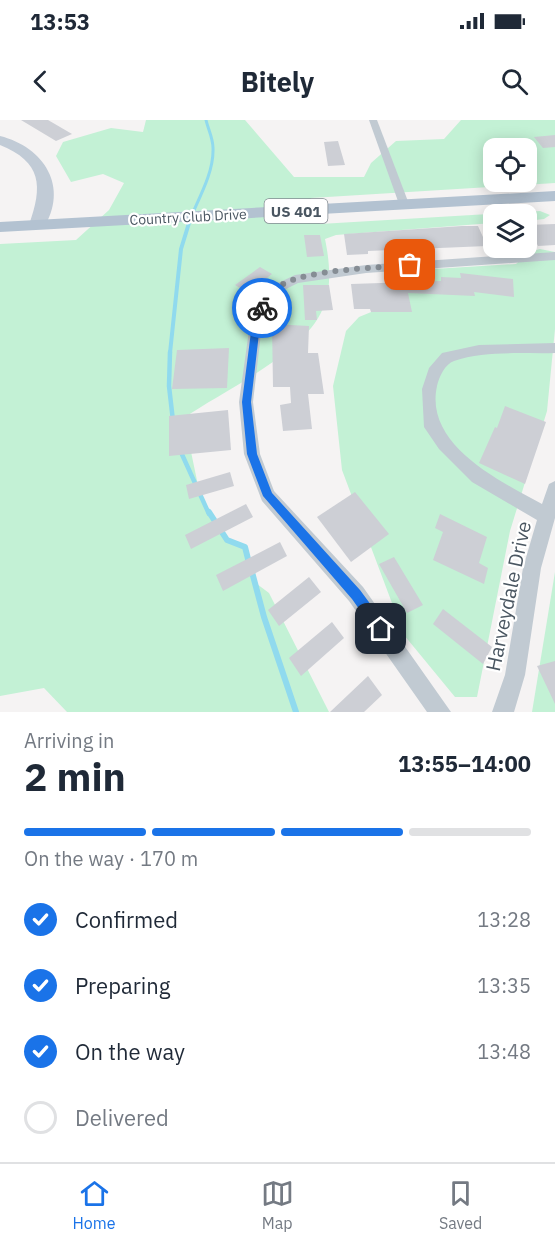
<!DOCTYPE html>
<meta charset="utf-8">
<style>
body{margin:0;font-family:"IBM Plex Sans",sans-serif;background:#f6f6f7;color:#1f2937;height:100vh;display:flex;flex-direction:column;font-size:22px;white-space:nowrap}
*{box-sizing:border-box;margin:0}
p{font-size:20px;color:#747a83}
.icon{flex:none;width:33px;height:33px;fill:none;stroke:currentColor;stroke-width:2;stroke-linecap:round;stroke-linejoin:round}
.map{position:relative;height:592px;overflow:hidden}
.panel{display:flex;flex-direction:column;background:#fff;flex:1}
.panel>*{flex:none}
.buttons{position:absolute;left:483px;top:18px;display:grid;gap:12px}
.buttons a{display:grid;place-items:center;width:54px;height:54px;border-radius:12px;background:#fff;box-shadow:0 3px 15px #0003;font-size:30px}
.pin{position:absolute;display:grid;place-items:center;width:51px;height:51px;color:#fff;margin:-26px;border-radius:12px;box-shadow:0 3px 9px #0006}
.courier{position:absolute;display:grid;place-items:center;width:60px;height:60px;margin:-30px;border:4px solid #1a73e8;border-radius:50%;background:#fff;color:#222;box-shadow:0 2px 8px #0007}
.overview em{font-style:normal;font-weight:700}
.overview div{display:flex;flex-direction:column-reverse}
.overview{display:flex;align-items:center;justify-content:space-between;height:102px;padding:0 24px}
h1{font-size:39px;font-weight:700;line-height:45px}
.bar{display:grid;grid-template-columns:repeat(4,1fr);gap:9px 6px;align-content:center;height:72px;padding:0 24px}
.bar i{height:8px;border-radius:4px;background:#e0e1e3}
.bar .current{background:#1a73e8}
.bar p{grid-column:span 4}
ol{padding:0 24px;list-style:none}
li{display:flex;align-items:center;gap:18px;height:66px}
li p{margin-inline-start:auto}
li .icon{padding:6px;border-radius:50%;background:#1a73e8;color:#fff;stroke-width:4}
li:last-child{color:#747a83}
li i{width:33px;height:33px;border:3px solid #e0e1e3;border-radius:50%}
.status{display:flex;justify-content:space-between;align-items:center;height:42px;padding:0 30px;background:#fff;direction:ltr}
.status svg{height:16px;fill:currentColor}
header{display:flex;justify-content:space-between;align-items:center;height:78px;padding:0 24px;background:#fff;font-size:27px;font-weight:700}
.menu{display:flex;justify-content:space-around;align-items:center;height:84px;border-top:2px solid #e0e1e3;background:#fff;font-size:16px;color:#747a83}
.menu a{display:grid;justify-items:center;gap:3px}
.menu .current{color:#1a73e8}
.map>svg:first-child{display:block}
.green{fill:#c3f1d5;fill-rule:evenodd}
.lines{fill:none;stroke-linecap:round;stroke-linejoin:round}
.stream-far3{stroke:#90daee;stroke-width:3}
.stream-far2{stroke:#90daee;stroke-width:4}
.stream-far1{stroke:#90daee;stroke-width:4.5}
.stream{stroke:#90daee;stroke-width:6}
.building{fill:#cdcfd5}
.street{fill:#c1cad2;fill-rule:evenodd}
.secondary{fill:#c1cbd6;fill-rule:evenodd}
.primary{fill:#b3c2d1;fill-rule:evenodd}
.route{fill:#1a73e8}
.done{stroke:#868d94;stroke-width:6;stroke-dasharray:0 10.8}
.labels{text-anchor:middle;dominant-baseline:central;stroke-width:4.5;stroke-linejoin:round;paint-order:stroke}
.far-street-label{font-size:14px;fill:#4a5661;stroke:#fff}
.shield{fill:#fff;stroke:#808990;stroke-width:1.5}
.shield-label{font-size:15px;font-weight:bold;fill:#4a5661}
.near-street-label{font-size:20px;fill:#4a5661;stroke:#fff}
</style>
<div class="status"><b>13:53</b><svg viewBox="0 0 49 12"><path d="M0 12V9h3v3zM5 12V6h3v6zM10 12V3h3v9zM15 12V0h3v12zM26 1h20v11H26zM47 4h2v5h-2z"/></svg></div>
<header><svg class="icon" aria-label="back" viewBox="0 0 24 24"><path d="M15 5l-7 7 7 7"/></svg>Bitely<svg class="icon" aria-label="search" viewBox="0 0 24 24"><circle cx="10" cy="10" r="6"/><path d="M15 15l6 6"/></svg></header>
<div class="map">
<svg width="555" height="592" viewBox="0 0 555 592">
<rect width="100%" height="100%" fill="#f5f3f3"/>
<!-- green -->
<g class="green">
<path d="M146 0H245L294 57H364L371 43 396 21 444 19 461 0H555V63L311 78 320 104 540 91 550 95 544 99 527 101 526 94H494L493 103 336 115 325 119C329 138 332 164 325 183 310 232 225 269 184 298L200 375 210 395 227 420 245 427 257 464 269 473 329 592H67L44 568 0 576V124L76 120 109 90 124 63 103 54 71 62 56 36 63 22 111 8 143 12ZM494 28H526V62H494Z"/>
<path d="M540 129 555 132V209L547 291 510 411 477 577H455L404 515 342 350 333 266 346 211 359 197 403 179 413 158 433 149 516 144 529 132Z"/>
<path d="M555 452V592H532Z"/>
</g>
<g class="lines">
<!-- stream-far3 -->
<path class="stream-far3" d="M188 104C197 81 214 54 213 28 213 18 208 9 206 0"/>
<!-- stream-far2 -->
<path class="stream-far2" d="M170 233 181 129 189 103"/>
<!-- stream-far1 -->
<g class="stream-far1">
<path d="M170 232 169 266 173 301"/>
<path d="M180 330 209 394"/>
</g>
<!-- stream -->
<g class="stream">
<path d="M209 392 227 420 245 427 249 443"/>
<path d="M252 452 264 497 296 592"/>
</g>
</g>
<!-- building -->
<g class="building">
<path d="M21 0H48L72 14 56 21Z"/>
<path d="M555 15V27L543 28 534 17Z"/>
<path d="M338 21 345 45 328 46 324 22Z"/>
<path d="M555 104V125L538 126 527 105Z"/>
<path d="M462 106H478L487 126 368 131V134L347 135 344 114Z"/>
<path d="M304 115H320L324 136 307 137Z"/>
<path d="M260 147 272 154 248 173 235 165Z"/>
<path d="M460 153 513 159 514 177 474 172 475 176 408 173 412 192H371L370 189H354L351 164 441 161V157L461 158Z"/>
<path d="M303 165H329L333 190 316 191 317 200H305Z"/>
<path d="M272 204 309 206 308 233H318L324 274H308L312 309 283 311 280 285 291 283 290 267H273Z"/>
<path d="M229 228 227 268 172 269 177 230Z"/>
<path d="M505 286 546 302 525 364 479 343 495 307 497 308Z"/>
<path d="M228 290 231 330 169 336V296Z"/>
<path d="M230 352 234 366 189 379 186 365Z"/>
<path d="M355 372 389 414 351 442 317 397Z"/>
<path d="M246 384 253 397 191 429 185 415Z"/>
<path d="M440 394 487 417 479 443 488 448 484 464 433 440 443 412 435 408Z"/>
<path d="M280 422 287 436 223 471 216 455Z"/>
<path d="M394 437 423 485 407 493 379 444Z"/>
<path d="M309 457 321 472 279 506 268 490Z"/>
<path d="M443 489 492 527 483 544 433 504Z"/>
<path d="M332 502 344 518 301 556 289 538Z"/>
<path d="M555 541V584L537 546Z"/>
<path d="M368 556 382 575 364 592H330Z"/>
</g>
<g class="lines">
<!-- street -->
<g class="street">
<path d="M369 0H377L409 84 408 86 404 87 399 84Z"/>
<path d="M555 132V140L366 153 298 163 284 170 272 181 263 196 253 282 260 334 274 371 363 467 451 592H427L349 481 262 381 244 334 239 282 251 196 264 175 276 164 295 155 366 145Z"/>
<path d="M555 223V233C523 234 485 230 454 241 445 244 439 257 437 266 424 325 500 361 542 384L549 364 555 361V398L541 448 525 555 514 592H492L505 555 523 448 537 400 472 362 439 329 424 307 422 269 429 248 442 233 479 225Z"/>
</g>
<!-- secondary -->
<path class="secondary" d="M0 16C44 27 70 67 43 109H31L29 105C43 66 42 42 0 25Z"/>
<!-- primary -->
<path class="primary" d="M555 71V81L0 112V102Z"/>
</g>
<!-- route -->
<path class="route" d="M259 186 266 188 261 196 251 282 257 334 272 373 360 470 385 504 387 509 385 513 381 515 376 513 352 479 263 376 247 334 242 282 253 196Z"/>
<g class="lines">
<!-- done -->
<path class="done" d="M262 188C267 180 272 172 280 166 306 149 378 148 410 145"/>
</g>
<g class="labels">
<!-- far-street labels -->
<g class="far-street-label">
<text transform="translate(188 97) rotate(-3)">Country Club Drive</text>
</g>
<!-- shield labels -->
<rect class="shield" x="264.5" y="79" width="63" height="24" rx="4.5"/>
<g class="shield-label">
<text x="296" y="91">US 401</text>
</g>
<!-- near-street labels -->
<g class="near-street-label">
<text transform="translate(508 476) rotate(-78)">Harveydale Drive</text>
</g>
</g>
</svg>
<div class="buttons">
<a><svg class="icon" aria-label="locate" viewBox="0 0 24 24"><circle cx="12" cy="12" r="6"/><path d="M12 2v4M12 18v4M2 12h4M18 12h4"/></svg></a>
<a><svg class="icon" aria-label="layers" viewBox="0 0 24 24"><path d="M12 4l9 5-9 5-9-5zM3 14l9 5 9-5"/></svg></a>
</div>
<div class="pin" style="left:410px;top:145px;background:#ea580c"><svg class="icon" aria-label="bag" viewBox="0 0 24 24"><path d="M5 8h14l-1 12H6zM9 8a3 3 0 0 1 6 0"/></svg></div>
<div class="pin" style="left:381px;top:509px;background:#1f2937"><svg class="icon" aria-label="home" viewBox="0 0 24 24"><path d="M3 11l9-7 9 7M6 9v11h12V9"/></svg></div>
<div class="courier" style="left:262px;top:188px"><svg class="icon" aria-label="bike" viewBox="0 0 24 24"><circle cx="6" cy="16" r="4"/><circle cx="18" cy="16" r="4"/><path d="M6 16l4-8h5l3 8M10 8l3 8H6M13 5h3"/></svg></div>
</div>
<section class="panel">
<div class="overview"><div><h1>2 min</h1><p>Arriving in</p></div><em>13:55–14:00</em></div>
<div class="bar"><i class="current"></i><i class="current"></i><i class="current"></i><i></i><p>On the way · 170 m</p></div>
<ol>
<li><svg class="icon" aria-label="check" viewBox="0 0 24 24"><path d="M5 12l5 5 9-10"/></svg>Confirmed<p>13:28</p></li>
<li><svg class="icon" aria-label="check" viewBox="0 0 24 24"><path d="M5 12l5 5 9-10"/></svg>Preparing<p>13:35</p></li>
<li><svg class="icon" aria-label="check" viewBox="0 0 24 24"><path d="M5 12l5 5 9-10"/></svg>On the way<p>13:48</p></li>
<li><i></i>Delivered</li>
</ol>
</section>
<nav class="menu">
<a class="current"><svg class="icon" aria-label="home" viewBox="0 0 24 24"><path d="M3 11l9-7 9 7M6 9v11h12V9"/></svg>Home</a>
<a><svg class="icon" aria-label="map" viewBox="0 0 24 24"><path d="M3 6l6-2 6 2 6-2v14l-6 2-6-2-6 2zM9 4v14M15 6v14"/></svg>Map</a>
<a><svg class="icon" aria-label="saved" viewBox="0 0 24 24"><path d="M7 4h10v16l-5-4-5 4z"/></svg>Saved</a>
</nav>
